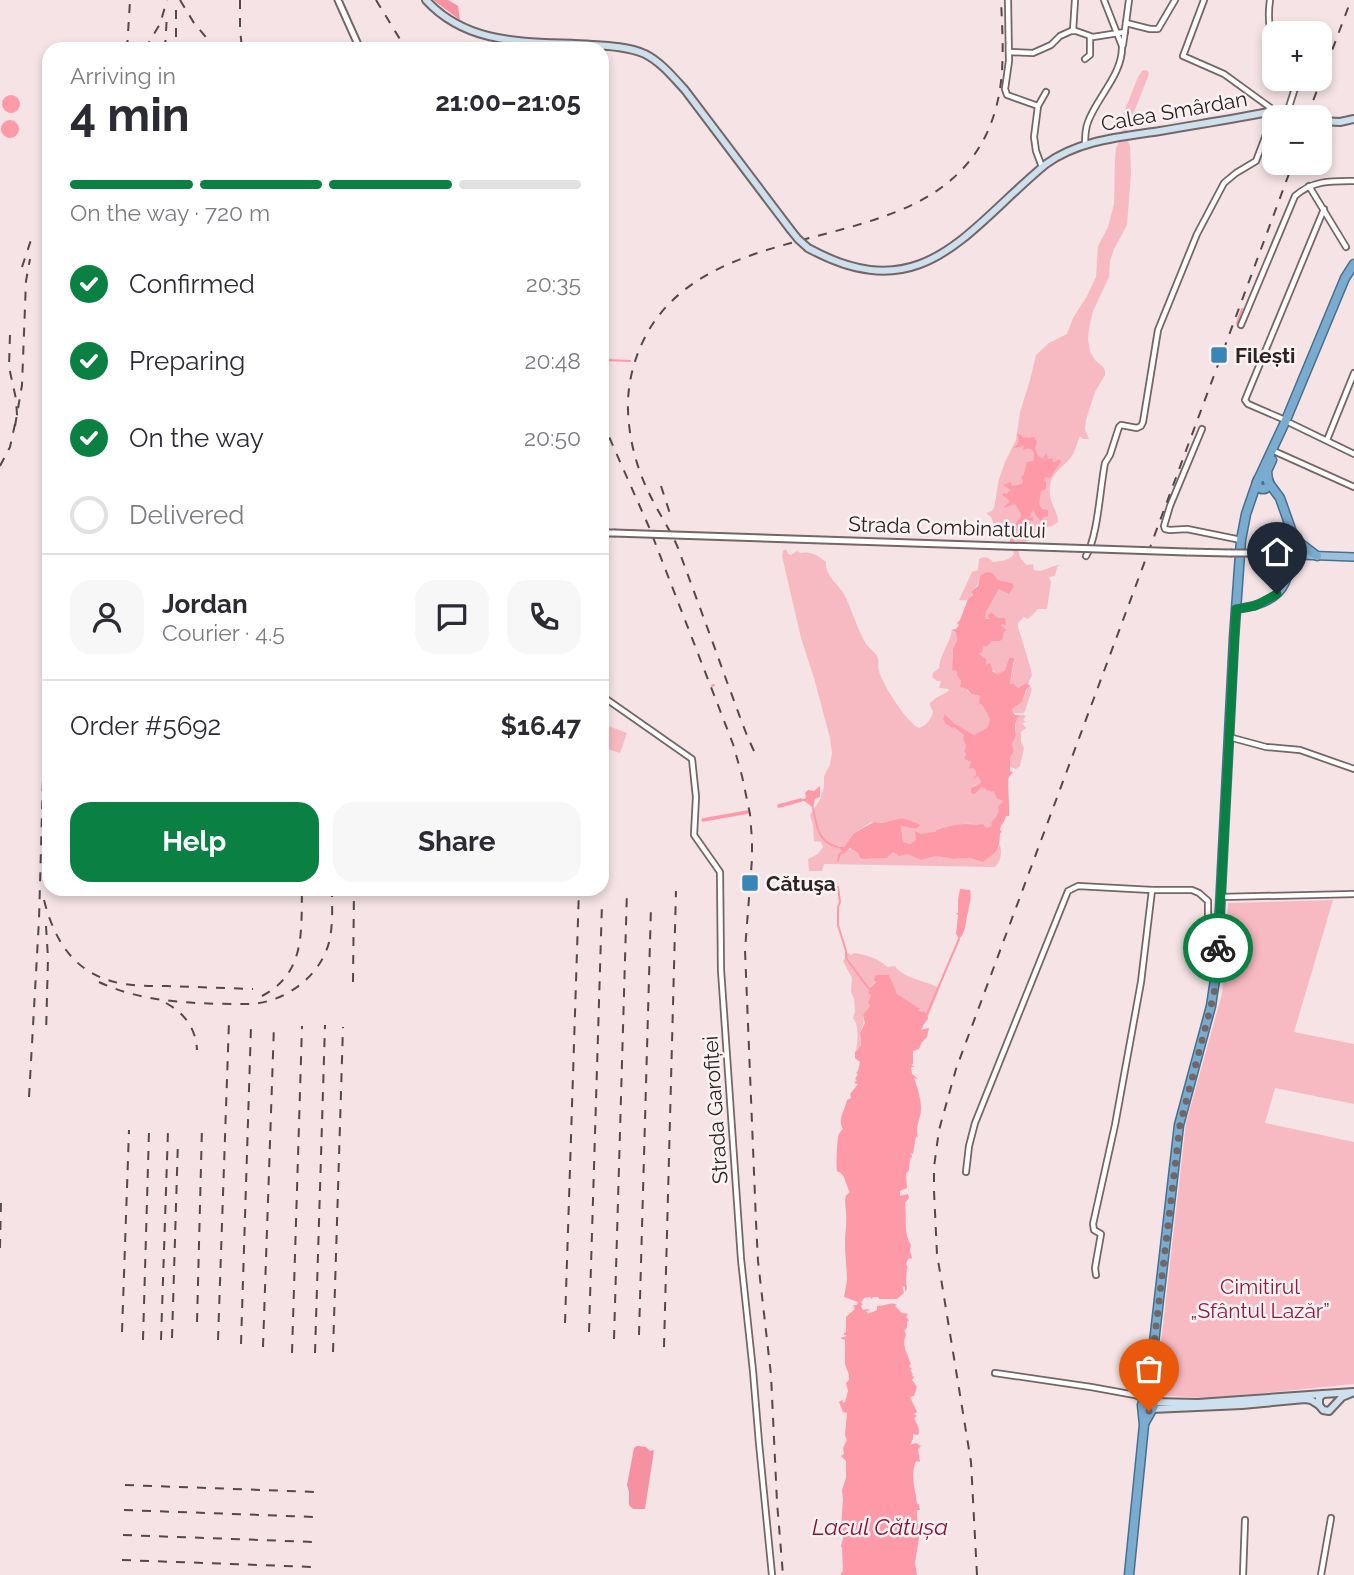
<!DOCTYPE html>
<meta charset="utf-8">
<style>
body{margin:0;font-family:Raleway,sans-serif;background:#f7f7f7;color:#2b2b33;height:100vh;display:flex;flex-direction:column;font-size:26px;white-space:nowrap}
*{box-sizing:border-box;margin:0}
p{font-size:23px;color:#7c7c81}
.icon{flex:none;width:38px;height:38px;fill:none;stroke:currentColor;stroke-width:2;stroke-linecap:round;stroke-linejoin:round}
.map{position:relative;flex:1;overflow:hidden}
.side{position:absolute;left:42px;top:42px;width:567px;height:854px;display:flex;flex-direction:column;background:#fff;border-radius:21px;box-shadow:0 4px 10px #0003}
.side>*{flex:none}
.fabs{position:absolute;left:1262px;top:21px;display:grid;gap:14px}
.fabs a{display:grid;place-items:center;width:70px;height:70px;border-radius:14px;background:#fff;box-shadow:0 4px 10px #0003;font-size:35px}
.pin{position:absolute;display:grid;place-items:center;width:60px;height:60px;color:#fff;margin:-72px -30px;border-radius:50% 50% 50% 0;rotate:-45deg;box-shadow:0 0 7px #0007}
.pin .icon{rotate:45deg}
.courier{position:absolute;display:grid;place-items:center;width:70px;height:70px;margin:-35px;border:5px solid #0b8043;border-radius:50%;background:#fff;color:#222;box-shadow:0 2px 9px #0007}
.head em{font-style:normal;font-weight:700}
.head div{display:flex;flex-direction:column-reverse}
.head{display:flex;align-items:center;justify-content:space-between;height:119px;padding:0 28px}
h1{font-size:46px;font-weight:700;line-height:52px}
.bar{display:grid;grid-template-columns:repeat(4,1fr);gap:10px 7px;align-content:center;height:84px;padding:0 28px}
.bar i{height:9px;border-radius:5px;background:#e1e1e2}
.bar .active{background:#0b8043}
.bar p{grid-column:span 4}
.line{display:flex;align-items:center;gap:18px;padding:0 28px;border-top:2px solid #e1e1e2}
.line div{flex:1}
.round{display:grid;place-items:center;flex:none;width:74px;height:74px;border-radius:21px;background:#f7f7f7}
ol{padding:0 28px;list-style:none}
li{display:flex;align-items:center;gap:21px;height:77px}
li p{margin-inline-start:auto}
li .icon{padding:7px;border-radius:50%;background:#0b8043;color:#fff;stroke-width:4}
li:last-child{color:#7c7c81}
li i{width:38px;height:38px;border:4px solid #e1e1e2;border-radius:50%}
.action{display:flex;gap:14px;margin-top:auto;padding:14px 28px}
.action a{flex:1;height:80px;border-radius:21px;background:#0b8043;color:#fff;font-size:28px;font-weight:700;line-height:80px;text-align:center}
.action a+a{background:#f7f7f7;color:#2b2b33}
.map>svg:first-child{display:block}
.green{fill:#f8bac2}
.forest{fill:#f691a1}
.water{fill:#fe99a8}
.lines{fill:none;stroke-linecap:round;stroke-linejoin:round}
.stream{stroke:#fe99a8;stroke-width:2}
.canal{stroke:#fe99a8;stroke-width:3.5}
.minor-casing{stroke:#746567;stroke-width:8}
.tertiary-casing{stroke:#746567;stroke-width:9}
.secondary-casing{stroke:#746567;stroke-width:10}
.primary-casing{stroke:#486f8c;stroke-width:10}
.trunk-casing{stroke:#486f8c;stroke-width:11}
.minor{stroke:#fff;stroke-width:4.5}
.tertiary{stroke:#fff;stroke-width:5}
.secondary{stroke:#cde0ed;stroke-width:6}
.primary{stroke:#9bc1dc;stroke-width:7}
.trunk{stroke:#7aacd0;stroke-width:8}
.rail{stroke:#53494b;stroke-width:2;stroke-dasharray:9 9;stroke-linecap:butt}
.tertiary-bridge-casing{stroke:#746567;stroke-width:9;stroke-linecap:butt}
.secondary-bridge-casing{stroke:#746567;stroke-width:10;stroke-linecap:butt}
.tertiary-bridge{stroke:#fff;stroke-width:5}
.secondary-bridge{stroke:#cde0ed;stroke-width:6}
.done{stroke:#726768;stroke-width:7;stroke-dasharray:0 12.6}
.route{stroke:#0b8043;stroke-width:9}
.poi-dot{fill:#3886b8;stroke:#fdf2f3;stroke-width:2.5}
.labels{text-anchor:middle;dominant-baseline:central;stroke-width:5;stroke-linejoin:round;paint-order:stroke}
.street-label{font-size:21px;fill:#2b2425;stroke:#fdf2f3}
.poi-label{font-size:21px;font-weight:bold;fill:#2b2425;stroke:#fdf2f3;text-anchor:start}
.park-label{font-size:21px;fill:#901a3c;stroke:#fdf2f3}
.water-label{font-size:23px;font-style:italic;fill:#891237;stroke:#fdf2f3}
</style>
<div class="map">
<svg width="1354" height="1575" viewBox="0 0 1354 1575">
<rect width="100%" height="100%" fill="#f5e3e5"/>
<!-- green -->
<g class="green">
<path d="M1145 70 1148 71 1149 74 1134 112 1128 121 1127 138 1130 147 1131 173 1127 225 1114 249 1110 261 1109 277 1093 311 1089 328 1088 339 1090 352 1095 360 1103 367 1105 371V375L1095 392 1086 420 1085 430 1089 439H1083L1080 436C1077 441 1077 446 1074 452 1067 468 1047 470 1050 495 1051 505 1058 512 1058 522L1052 526 1042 528 1039 533 1034 534 1029 540 1020 545C1017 553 1020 560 1027 565L1033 564 1034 570C1044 573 1051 565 1060 565L1057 567 1055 576 1049 577 1051 582 1047 609H1038L1028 619 1024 617 1018 623V627L1030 666 1032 675 1028 684 1018 688 1014 684 1010 685 1014 663 1009 658 1005 670 998 674 986 666 979 653 983 650 984 646 987 645 992 641H999L1003 639V633L1005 629 1002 627V624H1004L1000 618 984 619 986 612 1000 588 1008 594 1014 586 1012 583 998 580 986 572 980 576C979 582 977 585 974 590 970 599 970 601 959 600L972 572 978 570 979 559C984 556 989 557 993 562 1000 561 1010 561 1014 554L1010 539 1011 534 997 532 991 517 986 513 992 511 994 508 999 479 1005 462 1016 440 1020 412 1030 380 1036 355 1049 343 1067 334 1073 318 1087 296 1096 277 1098 246 1108 227 1114 204 1115 157 1116 148 1119 142 1118 136 1121 131V120L1138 77 1142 71Z"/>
<path d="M786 549 788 554 791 555 797 551 800 553C811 551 817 555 826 562 825 578 840 584 846 598 853 613 857 629 866 644 869 648 874 651 877 656 880 660 877 666 879 671 882 684 908 724 919 728 926 726 932 719 933 711L930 706V703C936 697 943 694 949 691L948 689 939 688 941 681H937L932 677 933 673 939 668C940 654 951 642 952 629L955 630 952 631 956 633 957 641 953 648 952 670 957 671 961 681 960 687 967 688V691L971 694 980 696 991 719 988 727 974 735 954 723 946 715 943 718 946 724 952 728 954 726 964 734 963 739 966 746 964 752 966 754 964 759 971 762 972 769H975L976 776H978L981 782 979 784 973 786 970 791 978 790 981 787 992 790 997 799 1003 801 998 807 999 812 993 824 987 828 983 824C977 825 971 823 965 824 956 825 946 827 936 830V833L925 834 918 833 916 840 910 844 903 842 901 826 916 829 919 825 899 819 889 823 871 822 854 833 844 847 838 848 842 851 852 849 858 853 860 858 863 859 887 858 893 852 897 855 907 854 921 860 937 856 953 859 970 858 983 861 996 852 1000 845C1002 854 1001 860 995 867L824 864 822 871H809L808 859 818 854 823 847 821 842 814 841 813 825 810 815 820 800 824 787V776L830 765 832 753 830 738 814 678 801 638 782 556 783 551Z"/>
<path d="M1030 686 1032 689 1025 711 1023 713H1015L1012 709 1022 702 1027 690Z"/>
<path d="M1023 715 1026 716 1023 720 1026 722 1022 723 1026 728 1021 732V742L1024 748 1020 766 1016 769 1010 767V758L1014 751 1012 744 1016 736V719L1017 717Z"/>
<path d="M606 725 627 733 620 753 602 747V735Z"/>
<path d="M1333 900 1294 1032 1354 1044V1104L1275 1088 1265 1123 1354 1142V1384L1244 1395 1205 1398 1155 1395 1186 1123 1222 994 1228 903Z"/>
<path d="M848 953 851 955 854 953C866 955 879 958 887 967L895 966C902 978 924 980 937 987L939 989 938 992 928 1016 922 1011 916 1010 919 1009C903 999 894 997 890 976L879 975 876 981 869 989 871 994 868 1003 870 1006 863 1015C865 1026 861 1025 860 1034 859 1038 861 1043 861 1048L856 1050C858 1040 859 1025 853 1018L855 1012 854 999 851 992 852 978 843 961Z"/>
</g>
<!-- forest -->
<g class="forest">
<path d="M433 0H448L458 6 460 20Z"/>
<path d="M637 1446 646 1447 650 1451 654 1450 645 1509H633L629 1505V1492L627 1485 634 1448Z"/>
</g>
<!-- water -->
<g class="water">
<circle cx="11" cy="104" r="9"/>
<circle cx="10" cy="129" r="9"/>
<path d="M1017 434 1021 435 1023 438 1027 437 1028 438 1034 437 1037 442 1035 448 1038 456 1043 459 1046 453 1048 459 1052 458 1053 462H1055L1059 459 1061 462 1050 478 1046 477 1044 480 1046 482V489L1041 491 1039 505 1042 509 1048 510V516L1044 517 1041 521 1036 516 1033 509 1029 518 1033 517V521L1028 520C1019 525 1020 533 1013 539L1016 547 1013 549C1007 543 1011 537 1013 531L1010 529 1020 519 1021 514 1015 504 1003 508 1009 502 1008 499 1003 496V493L1006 494 1011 490 1003 485 1011 482 1012 486 1022 484 1023 481 1021 478 1024 474 1027 462 1033 461 1034 459V452C1031 448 1028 448 1023 450L1024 446 1014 448 1019 442Z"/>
<path d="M986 572 992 573 998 580 1012 583 1014 586 1009 594 999 589 986 612 985 619H990L988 616 991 612 998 618H1005L1006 626 1003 624 1001 625 1006 630 1003 633V639L1000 641H992L987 646H984L982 652 979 654 986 659V665L990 663 993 672 998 674 1005 670 1009 658H1014L1010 684H1014L1018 688 1027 683 1030 686 1026 690 1022 702 1012 709 1015 715 1024 716 1017 717 1015 726 1016 736 1012 744 1014 751 1010 758V771L1013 772C1012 774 1010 775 1009 777 1007 780 1010 809 1009 816H1006C1005 822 1000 825 1000 830L1002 832 1000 833C999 853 998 850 983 862L970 858 953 859 937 856 921 860 907 854 899 856 893 852 887 858 863 859 860 858 858 853 850 848 843 854 842 851 837 847H844L854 833 874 822C889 825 894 817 904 819 910 820 916 823 920 825L916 829 901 826 903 842 910 844 916 840 915 831C922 836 929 832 936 832V830C946 827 957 824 965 824 971 824 977 825 983 824L987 828 992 825 991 824C995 817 1000 815 998 807L1003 801 997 799 993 791 991 792 989 790 986 791V789L981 787 975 794 971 793V788L979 784 981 782 978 776 973 779 976 775 975 769 969 768 971 762 964 759 966 754 964 752 966 746 963 739 964 735 954 727 952 728 946 724 943 719 945 714 954 723 974 735 988 727 990 719C987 714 985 706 979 703L980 696 971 694 967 689 960 687 961 681 957 675V671L952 670 953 648 957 641 956 633 952 630 956 629 959 625 957 623 960 620 968 599 973 595 971 592 978 586 980 576Z"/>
<path d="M820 786V797L815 799 813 808 806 802 801 800 806 798 805 793 808 790 814 791Z"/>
<path d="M960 889 970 890C972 899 969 904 968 912 965 922 967 931 959 939L956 934 958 915 956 913H958V899Z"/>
<path d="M878 975H889L897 994 920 1009 918 1011C924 1011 928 1013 928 1019L924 1024 921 1030 929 1028 927 1037 922 1042 919 1049 913 1051V1064L911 1065 915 1067H911L912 1074 918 1079 914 1078C917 1087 921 1098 921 1108 921 1120 915 1124 918 1138L916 1136 913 1154 911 1153 912 1157 910 1159 909 1170 906 1174 907 1188 900 1191V1196L908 1194 909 1198 905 1203C907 1218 903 1232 911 1245L910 1251 912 1258 908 1259 906 1264 909 1270 907 1268 906 1281 907 1289 905 1292V1287L902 1286 904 1293 897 1299H879L878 1297H873L872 1299 870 1297 864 1298 861 1303 863 1304 861 1306 863 1310 868 1309 870 1310 866 1311 868 1314 877 1310V1306C885 1307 890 1301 897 1305L895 1306 902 1313 908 1314 906 1317 909 1320 907 1322V1328L904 1331 906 1334 904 1342 905 1349 911 1364 909 1366 912 1369 910 1370 913 1374 912 1375 914 1377 912 1380 917 1387 914 1396 910 1397 917 1412 914 1414 917 1416 914 1418C916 1423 921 1429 918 1435L913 1434V1439L910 1445 916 1443 921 1446 918 1449 920 1462 916 1461C910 1475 915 1488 917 1503L919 1505 920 1510H917V1514L919 1538 915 1563 917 1575H840L843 1571 842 1548 841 1546 843 1538 841 1528 843 1500 842 1490 846 1478V1461L841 1456 844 1454 843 1448 847 1440 845 1435 847 1413 843 1412 839 1402 842 1400 843 1403 845 1402 848 1391 846 1383 849 1380V1375L845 1364V1340L840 1338 847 1336 843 1334 846 1332V1317L855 1309 853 1305H857L858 1302 844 1297C845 1292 846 1286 847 1281 847 1268 845 1256 845 1243 845 1234 847 1223 846 1212 846 1207 844 1201 846 1196 847 1194 849 1193 850 1192 845 1184 846 1174 837 1171 836 1167 837 1137 839 1134 840 1132 841 1131 843 1129 837 1120 845 1110 847 1100L851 1098 850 1094 858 1084 854 1083 857 1080 855 1079 858 1074 856 1073 858 1071 860 1062 855 1058V1052L861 1046 860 1033 865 1023 863 1015 870 1006 868 1003 871 995 868 993 870 988 876 982 874 980 875 976Z"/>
</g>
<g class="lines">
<!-- stream -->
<g class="stream">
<path d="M1237 323 1242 309"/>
<path d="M607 360 630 361"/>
<path d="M712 686 714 685"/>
<path d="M813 808C817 826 817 841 837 847"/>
<path d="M838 861 839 855 841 853"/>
<path d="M838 887 840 902 838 907V925L846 951V958L869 989"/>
<path d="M927 1014 959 939"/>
</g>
<!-- canal -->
<g class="canal">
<path d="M779 806 801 800"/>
<path d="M703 820 748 812"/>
</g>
<!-- minor casing -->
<g class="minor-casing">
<g id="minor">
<path d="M1008 0 1009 61 1005 89 1007 95 1038 106 1034 137 1036 151 1042 167"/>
<path d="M1270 0C1268 14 1269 31 1274 44"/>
<path d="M1126 23 1150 29H1158L1175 0"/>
<path d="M1073 31 1075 0"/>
<path d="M1123 45 1129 0"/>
<path d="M1009 52 1033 53 1051 45 1060 36 1071 31H1076L1093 37 1125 32"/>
<path d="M1085 59 1090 55V37"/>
<path d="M1038 106 1046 92"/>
<path d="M1288 110 1296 85 1292 79"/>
<path d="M1085 145C1085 138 1085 129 1088 122 1097 97 1123 74 1122 46L1104 0"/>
<path d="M1309 186 1346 247"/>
<path d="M1241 325 1295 196C1313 180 1332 181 1354 181"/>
<path d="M1285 420 1248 404 1245 400 1324 209"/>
<path d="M1290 423 1354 454"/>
<path d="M1202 429 1170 506 1164 526 1165 529 1170 530 1187 529 1241 540"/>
<path d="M1327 440 1354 373"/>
<path d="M1276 452 1354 487"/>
<path d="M1086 556C1098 536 1100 488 1105 463L1110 455 1119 427 1121 425 1137 428 1141 426 1143 422 1158 330 1197 234 1224 183 1236 173 1256 161 1275 111 1224 74 1183 56 1204 0"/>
<path d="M602 696 692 759 696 797 694 835 720 872 721 970 741 1259 753 1371 759 1443 772 1575"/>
<path d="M1229 737 1266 747 1300 750 1354 769"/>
<path d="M1221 897 1354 894"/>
<path d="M966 1172 969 1146 975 1123 1068 891 1078 886 1152 890H1192L1199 893 1208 901V924L1212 928 1219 930"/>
<path d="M1096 1275 1095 1268 1101 1234 1094 1230 1093 1224 1115 1125 1141 982 1152 890"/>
<path d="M995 1373 1091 1387 1135 1395 1145 1400"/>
<path d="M1243 1575 1245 1520"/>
<path d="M1321 1575 1331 1518"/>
</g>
</g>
<!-- tertiary casing -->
<g class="tertiary-casing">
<g id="tertiary">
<path d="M338 0 360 49"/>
<path d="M602 533H614"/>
<path d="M1187 552 1230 553"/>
<path d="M1252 553 1271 554"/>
</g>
</g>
<!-- secondary casing -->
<g class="secondary-casing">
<g id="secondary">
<path d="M426 0C470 48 532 41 592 45 610 46 629 47 645 54 661 62 673 77 685 90L790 229"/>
<path d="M1320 121 1340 122 1354 119"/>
<path d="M808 248C923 311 966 230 1046 164 1079 140 1121 137 1160 131 1200 124 1240 118 1279 110L1292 111 1310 117"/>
<path d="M1354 1392 1342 1397 1329 1411 1323 1410 1319 1405V1398L1323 1394Z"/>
<path d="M1153 1402 1198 1403 1323 1394"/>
<path d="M1152 1409 1242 1405 1305 1399 1311 1400 1319 1405"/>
</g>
</g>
<!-- primary casing -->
<g class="primary-casing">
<g id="primary">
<path d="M1271 554 1354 557"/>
<path d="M1236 609C1253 607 1277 601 1285 583 1289 575 1290 564 1291 555"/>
</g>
</g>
<!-- trunk casing -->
<g class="trunk-casing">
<g id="trunk">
<circle cx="1263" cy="483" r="6"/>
<path d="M1258 480 1286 420 1345 278 1354 264"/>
<path d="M1268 481 1267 471 1272 460"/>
<path d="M1269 483 1280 498 1292 532 1296 540 1317 556"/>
<path d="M1271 554 1286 545 1292 532"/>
<path d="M1291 555 1292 539"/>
<path d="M1145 1400 1152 1401 1154 1406 1145 1422"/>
<path d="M1129 1575 1144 1425 1142 1405 1149 1386 1179 1125 1211 1006 1217 966 1234 638 1241 540 1246 514 1257 482"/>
</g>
</g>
<!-- minor -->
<use href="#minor" class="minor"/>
<!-- tertiary -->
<use href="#tertiary" class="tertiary"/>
<!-- secondary -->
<use href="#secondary" class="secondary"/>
<!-- primary -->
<use href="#primary" class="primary"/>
<!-- trunk -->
<use href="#trunk" class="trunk"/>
<!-- rail -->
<g class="rail">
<path d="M180 0 194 23 216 49"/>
<path d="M240 0V29L242 49"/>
<path d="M376 0 406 49"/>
<path d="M176 10V49"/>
<path d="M127 49 130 1"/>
<path d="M145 49 160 24 167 0"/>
<path d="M165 49 167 14"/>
<path d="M1307 117 1351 0"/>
<path d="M22 267 31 240"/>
<path d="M602 421 649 527 733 744 742 776 750 814 752 840V859L745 950 756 1222 758 1261 771 1375 777 1502 783 1575"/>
<path d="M15 426 22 385 26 281 30 259"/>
<path d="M0 466 10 447 17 415 16 399 9 367 10 334"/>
<path d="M661 486 672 520"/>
<path d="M754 751C743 728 736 705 727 682 711 637 694 592 678 548 671 531 661 517 653 501 638 473 629 442 628 410 627 381 636 350 652 325 728 210 924 261 986 135 1007 91 1003 47 1001 0"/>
<path d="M44 900C55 943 76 976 124 984 138 986 152 986 167 986 195 987 224 988 253 989"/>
<path d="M46 926 48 958 46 1034"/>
<path d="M99 982C145 1004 202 1004 252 1004 288 1001 323 974 330 938 333 922 332 905 332 889"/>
<path d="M353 982 354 889"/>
<path d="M262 996C306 973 301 931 302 889"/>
<path d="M166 1003C184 1013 196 1028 197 1050"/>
<path d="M29 1097 39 920 49 566"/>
<path d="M0 1248 1 1200"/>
<path d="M197 1322 202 1127"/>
<path d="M565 1323 579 889"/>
<path d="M122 1332 129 1130"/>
<path d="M589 1332 602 903"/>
<path d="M639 1335 651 906"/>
<path d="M172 1338 178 1140"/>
<path d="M614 1339 627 890"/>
<path d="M143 1340 149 1131"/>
<path d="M161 1340 168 1131"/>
<path d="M218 1340 229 1021"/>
<path d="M241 1344 251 1026"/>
<path d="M263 1347 274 1025"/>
<path d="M664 1347 676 891"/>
<path d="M333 1352 343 1027"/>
<path d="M292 1353 302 1026"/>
<path d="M315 1353 325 1025"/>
<path d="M125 1485 317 1492"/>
<path d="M124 1510 316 1517"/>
<path d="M123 1535 315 1542"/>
<path d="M122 1560 314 1567"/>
<path d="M977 1575 971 1462 937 1254 934 1191V1167L939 1130 956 1069 1293 163"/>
</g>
<!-- tertiary-bridge casing -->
<g class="tertiary-bridge-casing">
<g id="tertiary-bridge">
<path d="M614 533 1187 552"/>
<path d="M1230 553H1252"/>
</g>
</g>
<!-- secondary-bridge casing -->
<g class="secondary-bridge-casing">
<path id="secondary-bridge" d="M790 229 798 239 808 248"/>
</g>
<!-- tertiary-bridge -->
<use href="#tertiary-bridge" class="tertiary-bridge"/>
<!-- secondary-bridge -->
<use href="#secondary-bridge" class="secondary-bridge"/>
</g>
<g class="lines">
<!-- done -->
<path class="done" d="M1149 1411 1154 1406 1149 1386 1180 1125 1211 1006 1215 989 1218 948"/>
<!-- route -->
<path class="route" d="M1218 948 1236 609 1255 606 1277 594"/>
</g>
<!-- markers -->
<g class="poi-dot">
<rect x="1210" y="346" width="18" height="18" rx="3.5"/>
<rect x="741" y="874" width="18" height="18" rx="3.5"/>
</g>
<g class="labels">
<!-- street labels -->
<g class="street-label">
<text transform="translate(1174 111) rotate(-10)">Calea Smârdan</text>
<text transform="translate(947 527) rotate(2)">Strada Combinatului</text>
<text transform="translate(715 1110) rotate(-94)">Strada Garofiței</text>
</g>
<!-- poi labels -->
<g class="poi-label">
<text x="1235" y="355">Filești</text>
<text x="766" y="883">Cătuşa</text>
</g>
<!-- park labels -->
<g class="park-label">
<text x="1260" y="1286">Cimitirul<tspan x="1260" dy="24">„Sfântul Lazăr”</tspan></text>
</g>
<!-- water labels -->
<g class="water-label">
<text x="880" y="1526">Lacul Cătușa</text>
</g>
</g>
</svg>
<div class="fabs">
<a>+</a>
<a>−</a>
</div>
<div class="pin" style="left:1149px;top:1411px;background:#ea580c"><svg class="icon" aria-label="bag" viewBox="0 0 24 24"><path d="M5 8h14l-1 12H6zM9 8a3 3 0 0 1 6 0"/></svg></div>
<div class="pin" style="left:1277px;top:594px;background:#1f2937"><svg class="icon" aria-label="home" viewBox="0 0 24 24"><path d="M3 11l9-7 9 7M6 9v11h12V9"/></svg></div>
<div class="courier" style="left:1218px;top:948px"><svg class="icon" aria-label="bike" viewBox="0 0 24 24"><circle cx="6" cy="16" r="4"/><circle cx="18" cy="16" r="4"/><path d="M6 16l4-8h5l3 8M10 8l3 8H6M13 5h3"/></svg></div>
<section class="side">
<div class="head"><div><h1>4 min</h1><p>Arriving in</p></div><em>21:00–21:05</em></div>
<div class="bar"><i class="active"></i><i class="active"></i><i class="active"></i><i></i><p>On the way · 720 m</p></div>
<ol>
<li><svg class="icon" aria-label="check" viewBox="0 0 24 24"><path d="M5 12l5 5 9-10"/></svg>Confirmed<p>20:35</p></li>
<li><svg class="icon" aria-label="check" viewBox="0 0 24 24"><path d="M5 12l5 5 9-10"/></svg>Preparing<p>20:48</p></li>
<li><svg class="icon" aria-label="check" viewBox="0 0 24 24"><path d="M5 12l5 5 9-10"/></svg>On the way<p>20:50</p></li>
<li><i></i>Delivered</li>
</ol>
<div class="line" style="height:126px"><a class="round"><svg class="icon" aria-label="person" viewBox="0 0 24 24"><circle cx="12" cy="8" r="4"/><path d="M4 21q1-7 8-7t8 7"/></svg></a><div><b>Jordan</b><p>Courier · 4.5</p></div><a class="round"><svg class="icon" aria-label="chat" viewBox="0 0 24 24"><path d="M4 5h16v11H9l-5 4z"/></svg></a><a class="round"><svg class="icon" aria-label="phone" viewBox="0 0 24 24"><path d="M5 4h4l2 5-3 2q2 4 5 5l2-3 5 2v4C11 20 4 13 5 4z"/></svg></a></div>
<div class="line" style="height:91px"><div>Order #5692</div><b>$16.47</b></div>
<div class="action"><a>Help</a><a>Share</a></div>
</section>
</div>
